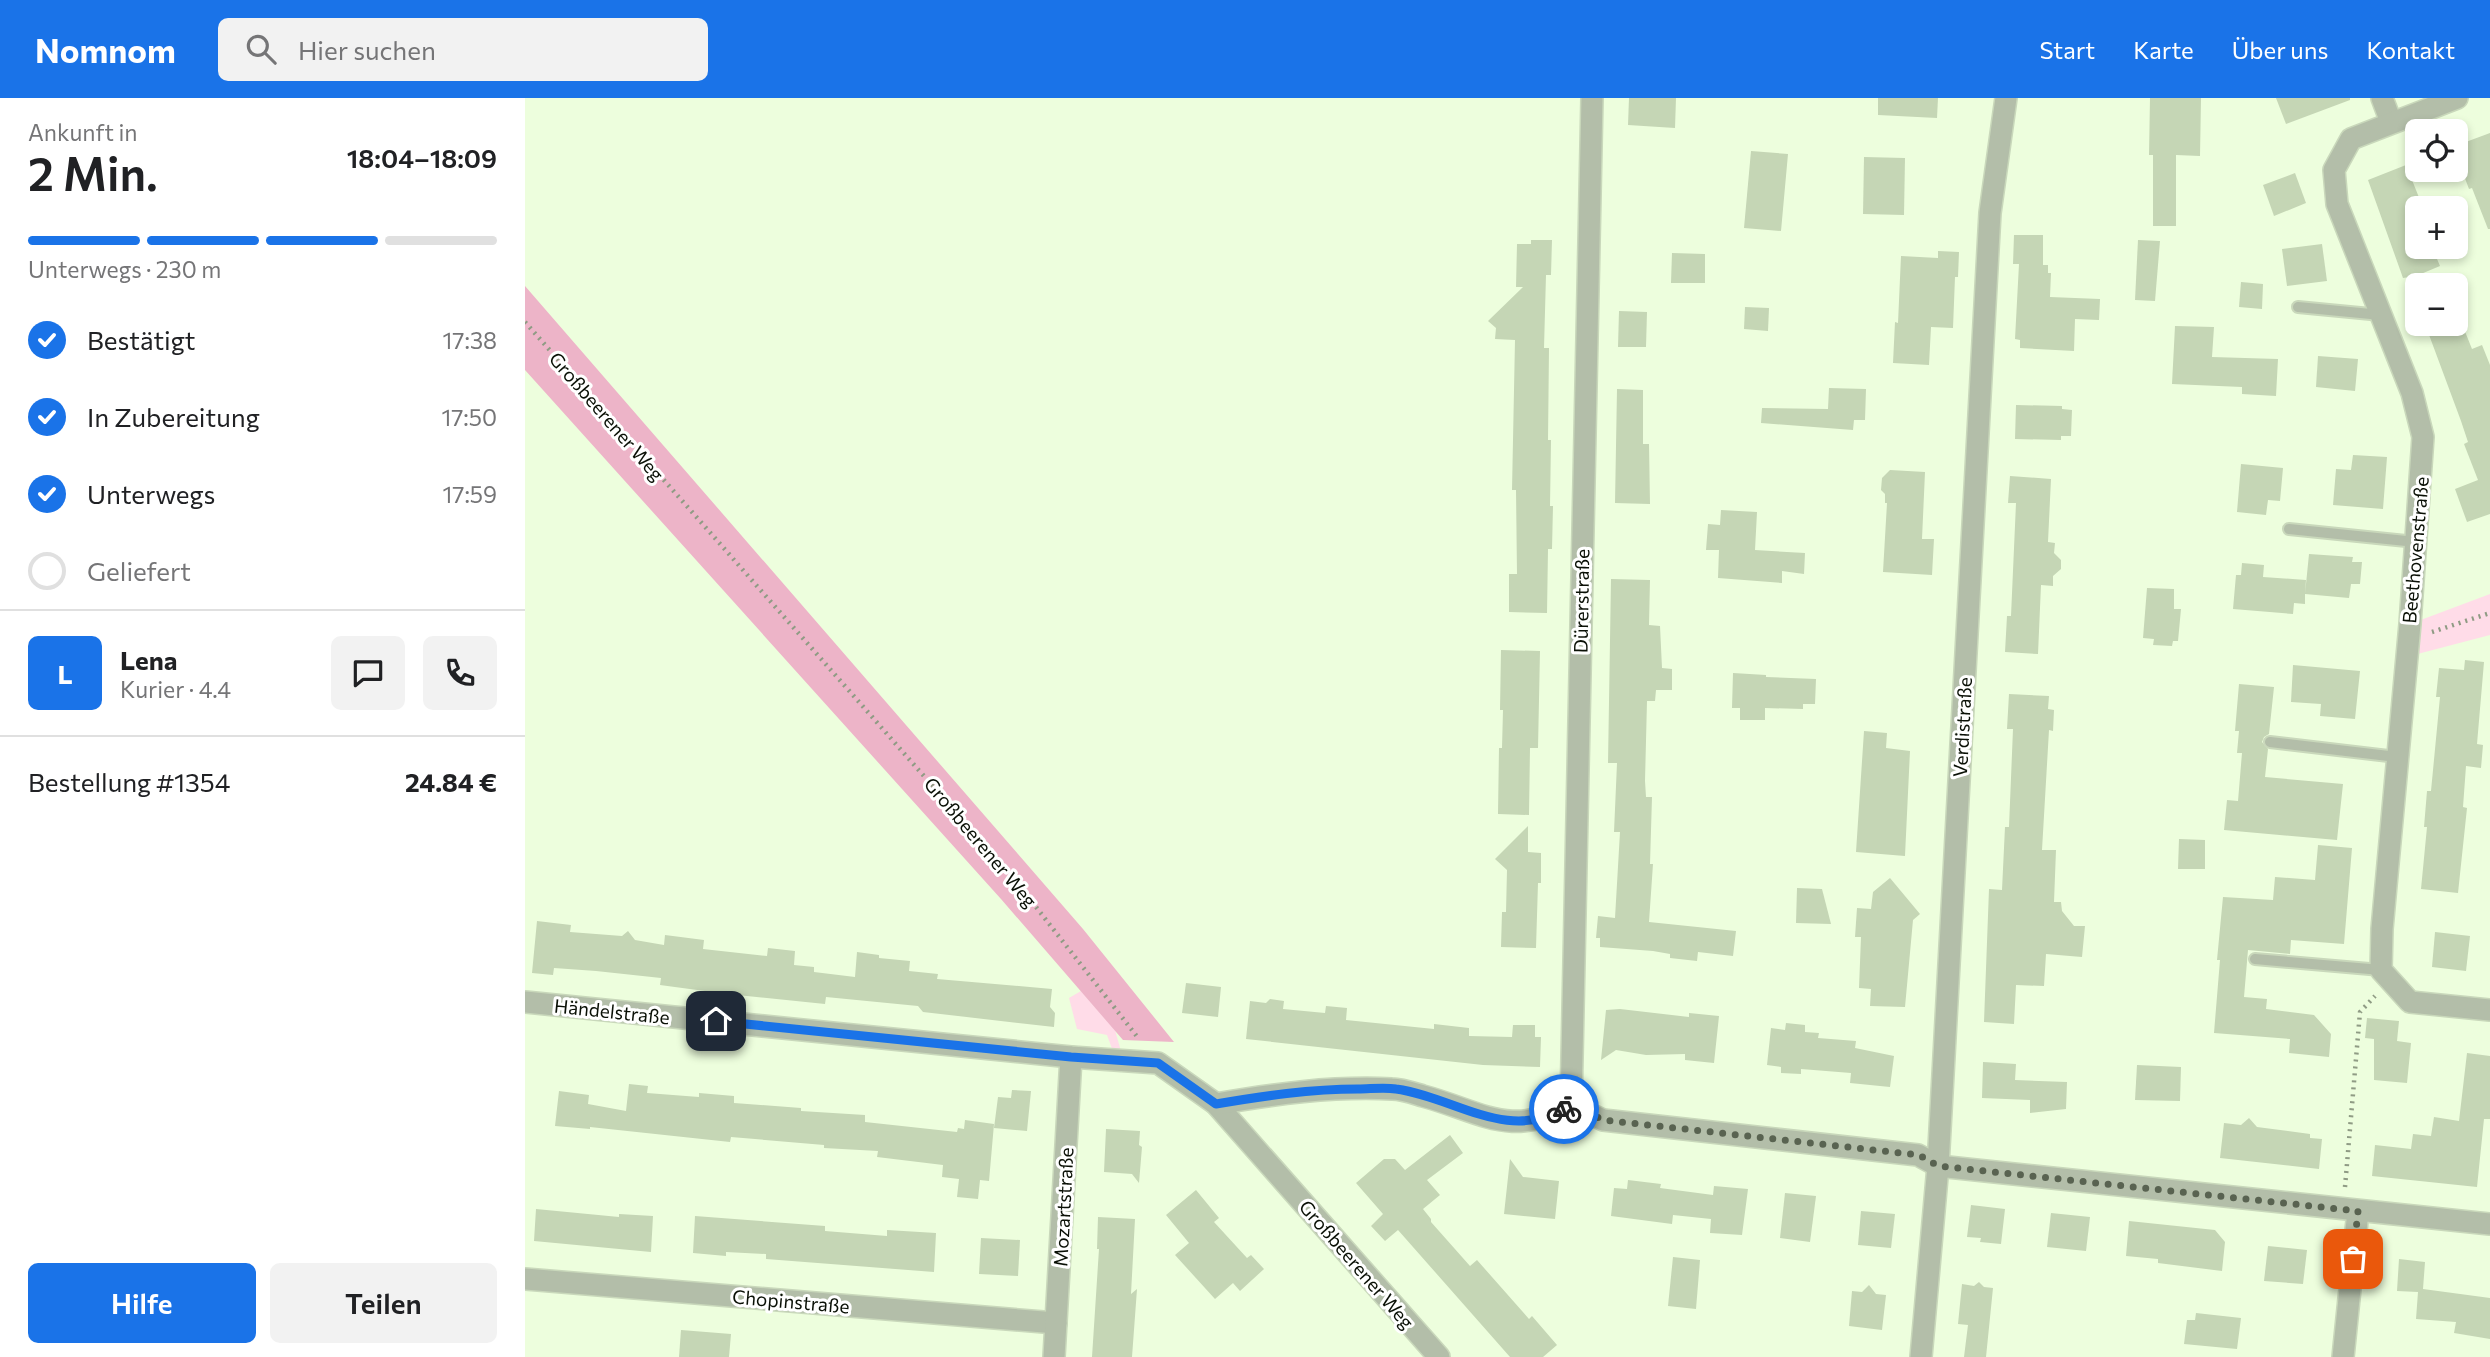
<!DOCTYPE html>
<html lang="de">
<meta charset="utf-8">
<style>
body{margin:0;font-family:Commissioner,sans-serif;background:#f2f2f2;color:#202124;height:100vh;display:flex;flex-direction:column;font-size:26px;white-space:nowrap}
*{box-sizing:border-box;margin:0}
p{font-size:23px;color:#757577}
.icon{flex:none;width:38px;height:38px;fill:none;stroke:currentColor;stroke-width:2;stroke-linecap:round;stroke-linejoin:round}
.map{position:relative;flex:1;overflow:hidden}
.sheet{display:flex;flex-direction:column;background:#fff;width:525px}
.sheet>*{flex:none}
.buttons{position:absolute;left:1880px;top:21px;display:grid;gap:14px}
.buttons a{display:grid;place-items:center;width:63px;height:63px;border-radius:10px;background:#fff;box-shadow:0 4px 10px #0003;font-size:35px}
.pin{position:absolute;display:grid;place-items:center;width:60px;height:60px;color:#fff;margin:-30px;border-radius:14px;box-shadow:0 4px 10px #0006}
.courier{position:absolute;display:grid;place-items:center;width:70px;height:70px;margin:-35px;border:5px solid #1a73e8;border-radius:50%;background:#fff;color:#222;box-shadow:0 2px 9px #0007}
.headline em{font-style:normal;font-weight:600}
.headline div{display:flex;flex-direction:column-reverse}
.headline{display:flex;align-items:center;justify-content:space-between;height:119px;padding:0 28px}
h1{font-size:46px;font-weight:600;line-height:52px}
.bar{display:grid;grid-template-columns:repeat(4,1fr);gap:10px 7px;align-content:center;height:84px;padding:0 28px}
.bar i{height:9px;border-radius:5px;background:#e0e0e0}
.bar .active{background:#1a73e8}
.bar p{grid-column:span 4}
.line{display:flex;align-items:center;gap:18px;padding:0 28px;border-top:2px solid #e0e0e0}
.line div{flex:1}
.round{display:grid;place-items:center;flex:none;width:74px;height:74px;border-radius:10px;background:#f2f2f2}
ol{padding:0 28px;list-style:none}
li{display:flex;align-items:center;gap:21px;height:77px}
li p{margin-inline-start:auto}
li .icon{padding:7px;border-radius:50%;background:#1a73e8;color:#fff;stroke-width:4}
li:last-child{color:#757577}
li i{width:38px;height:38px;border:4px solid #e0e0e0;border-radius:50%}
.button{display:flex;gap:14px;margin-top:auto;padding:14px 28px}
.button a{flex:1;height:80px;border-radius:10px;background:#1a73e8;color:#fff;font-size:28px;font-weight:600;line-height:80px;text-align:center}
.button a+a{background:#f2f2f2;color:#202124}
header{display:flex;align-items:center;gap:42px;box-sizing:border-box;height:98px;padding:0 35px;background:#1a73e8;color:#fff}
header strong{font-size:33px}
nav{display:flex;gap:38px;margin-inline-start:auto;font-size:24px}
.search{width:490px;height:63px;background:#f2f2f2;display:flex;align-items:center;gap:18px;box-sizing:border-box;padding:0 24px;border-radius:10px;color:#757577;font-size:26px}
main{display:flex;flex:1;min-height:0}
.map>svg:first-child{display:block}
.green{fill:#ffdce8}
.forest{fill:#edb4c8}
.building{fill:#c5d6b5}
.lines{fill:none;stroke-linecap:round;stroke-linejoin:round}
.lane-casing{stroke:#c9d8bb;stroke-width:14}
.street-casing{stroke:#c9d8bb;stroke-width:24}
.path{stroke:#8f9b84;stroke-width:4.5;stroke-dasharray:2 5;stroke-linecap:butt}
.lane{stroke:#b3bea9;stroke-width:10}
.street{stroke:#b3bea9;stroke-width:21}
.done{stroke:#596351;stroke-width:7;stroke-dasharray:0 12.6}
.route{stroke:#1a73e8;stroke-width:9}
.labels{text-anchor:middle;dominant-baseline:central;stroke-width:6;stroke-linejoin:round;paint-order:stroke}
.street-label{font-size:19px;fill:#0a1006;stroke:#fff}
</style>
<header>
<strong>Nomnom</strong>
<div class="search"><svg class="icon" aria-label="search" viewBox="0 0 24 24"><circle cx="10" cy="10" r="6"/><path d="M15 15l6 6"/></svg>Hier suchen</div>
<nav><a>Start</a><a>Karte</a><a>Über uns</a><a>Kontakt</a></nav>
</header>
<main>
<section class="sheet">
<div class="headline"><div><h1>2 Min.</h1><p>Ankunft in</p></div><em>18:04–18:09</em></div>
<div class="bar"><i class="active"></i><i class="active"></i><i class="active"></i><i></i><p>Unterwegs · 230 m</p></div>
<ol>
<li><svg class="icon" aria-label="check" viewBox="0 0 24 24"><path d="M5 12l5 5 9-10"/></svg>Bestätigt<p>17:38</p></li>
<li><svg class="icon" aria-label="check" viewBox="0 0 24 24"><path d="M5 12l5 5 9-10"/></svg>In Zubereitung<p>17:50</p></li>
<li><svg class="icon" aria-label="check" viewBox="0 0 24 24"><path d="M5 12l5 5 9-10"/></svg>Unterwegs<p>17:59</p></li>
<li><i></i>Geliefert</li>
</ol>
<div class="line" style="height:126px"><b class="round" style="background:#1a73e8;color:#fff">L</b><div><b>Lena</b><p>Kurier · 4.4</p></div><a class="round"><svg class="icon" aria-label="chat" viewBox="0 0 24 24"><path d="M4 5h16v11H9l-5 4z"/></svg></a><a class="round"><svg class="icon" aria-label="phone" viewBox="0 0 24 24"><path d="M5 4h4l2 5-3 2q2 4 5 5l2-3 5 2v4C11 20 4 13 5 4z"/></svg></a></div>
<div class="line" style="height:91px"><div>Bestellung #1354</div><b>24.84 €</b></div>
<div class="button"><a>Hilfe</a><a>Teilen</a></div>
</section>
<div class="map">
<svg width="1965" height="1259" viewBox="0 0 1965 1259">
<rect width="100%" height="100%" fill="#edfedd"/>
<!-- green -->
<g class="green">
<path d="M1965 496V537L1881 559 1885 526Z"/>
<path d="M556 893 590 932 597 957 589 956 582 937 552 931 544 900Z"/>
</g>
<!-- forest -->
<path class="forest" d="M0 188 558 831 649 944 598 942 476 801 0 272Z"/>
<!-- building -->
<g class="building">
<path d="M1104 0H1151L1150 30 1103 27Z"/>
<path d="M1353 0H1413L1412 20 1353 17Z"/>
<path d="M1625 0H1676L1675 58 1651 57V128H1628V57H1624Z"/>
<path d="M1751 0H1825V2L1761 26Z"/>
<path d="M1965 35V131H1963L1947 90 1944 91 1930 54V48Z"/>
<path d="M1226 53 1263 56 1256 133 1219 130Z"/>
<path d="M1339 59 1380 60 1379 117 1338 116Z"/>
<path d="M1881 67 1897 107 1892 109V149H1907L1915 168 1891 178 1878 180 1843 82Z"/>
<path d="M1770 75 1781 105 1749 118 1738 87Z"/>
<path d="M1489 137H1518V167H1523V175H1526L1525 199 1575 201 1574 222 1550 221 1549 253 1495 250V242L1490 241 1494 166H1488Z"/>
<path d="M1006 142H1027L1026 177H1021L1019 250H1024L1023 342H1026L1025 408H1028L1027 451H1023L1022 515 984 514V476H992L991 392H987L990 242 970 241 971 230 963 223 998 189H991L992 146H1006Z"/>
<path d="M1613 142 1635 143 1630 203 1610 202Z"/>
<path d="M1797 146 1802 183 1762 188 1757 151Z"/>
<path d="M1413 153 1434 154 1433 179H1430L1428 230 1406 229 1404 267 1368 265 1370 224 1373 225 1376 158 1413 160Z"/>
<path d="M1147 155 1180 156V185H1146Z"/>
<path d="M1716 184 1738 186 1737 211 1714 209Z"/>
<path d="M1220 209 1244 210 1243 233 1219 231Z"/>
<path d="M1094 213 1122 214 1121 249H1093Z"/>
<path d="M1900 226H1937L1947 251 1957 247 1965 267V416L1942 424 1930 391 1953 382 1939 346 1943 344 1936 323Z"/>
<path d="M1650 228 1689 229 1687 259 1753 261 1751 298 1717 296V289L1647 286Z"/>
<path d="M1793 258 1833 261 1830 293 1791 289Z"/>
<path d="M1304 290 1341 291 1340 322H1329L1328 332 1236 325 1237 310 1303 311Z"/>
<path d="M1092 291 1118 292V346H1124L1125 406 1090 405Z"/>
<path d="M1491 307 1537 308V311L1547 312 1546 338H1536V342L1490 341Z"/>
<path d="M1828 357 1862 359 1858 411 1808 407 1811 371 1826 372Z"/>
<path d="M1716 366 1758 370 1755 403 1743 402 1741 417 1712 414Z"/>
<path d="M1365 372 1400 374 1397 441H1409L1407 477 1358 474 1362 405H1360V396L1356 392 1357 380Z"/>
<path d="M1485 378 1526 381 1523 444 1530 445 1529 455 1536 462V471L1528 478V488L1516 487 1513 556 1480 554 1482 518H1486L1491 405H1483Z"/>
<path d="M1196 412 1232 414 1230 452 1280 455 1279 476 1257 473V485L1193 480 1194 452H1181L1183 426 1195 427Z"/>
<path d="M1784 456 1828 459 1827 464H1837L1835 486H1826L1824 500 1780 496V506L1769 505 1768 516 1708 511 1711 477H1716L1717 465 1739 467 1738 479 1781 482 1780 496Z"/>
<path d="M1086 481 1125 482 1124 527 1135 528 1137 570 1147 571V592H1131L1130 603H1122L1120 683 1121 699H1127L1125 766H1128L1124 824 1211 833 1208 858 1173 854 1172 863 1145 860V856L1128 853 1075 849V840H1071L1073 818 1090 820 1095 734H1089L1092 665H1083Z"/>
<path d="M1622 490 1649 491V511H1656L1653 543H1648L1647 548 1628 547 1629 541 1618 540Z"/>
<path d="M976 552 1015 553 1013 650H1005L1004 717 973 716 974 650H977L978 612H975Z"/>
<path d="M1940 562 1959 564 1952 646 1958 647 1956 670 1941 668 1938 709 1942 710 1933 795 1896 791 1902 729H1899L1902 693H1906L1915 599H1911L1914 570 1939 572Z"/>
<path d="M1768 567 1835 573 1830 621 1795 618 1796 606 1766 604Z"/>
<path d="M1208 575 1241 577V579L1291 581 1290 606H1278V611L1240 610V622H1215V610H1207Z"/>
<path d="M1714 586 1749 589 1744 636 1739 639 1737 644 1743 651 1740 679 1818 686 1812 742 1699 732 1702 702 1713 703 1717 655H1712L1714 633H1710Z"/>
<path d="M1484 596 1524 598 1523 611 1529 612 1528 633 1524 632 1517 752H1531L1529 804H1536L1537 813 1549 828H1560L1557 859 1521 856 1519 888 1491 887 1489 926 1459 924 1464 791 1477 792 1480 729H1484L1488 631H1482Z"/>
<path d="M1339 633 1362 635 1361 650 1385 653 1380 758 1331 754Z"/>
<path d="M1003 728V754L1016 755V785H1013L1011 850 976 849 977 814H981L982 772 970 761Z"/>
<path d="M1654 741 1680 742V771H1653Z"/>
<path d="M1793 747 1827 750 1819 846 1766 842 1765 856 1723 852 1719 899 1742 901 1741 911 1789 917 1806 936 1804 959 1764 955 1765 941 1689 935 1695 862H1692L1698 799 1748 802 1750 779 1790 782Z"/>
<path d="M1365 780 1395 816 1388 822 1380 909 1345 908 1346 891 1334 890 1336 839H1330L1332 810 1346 811 1348 794Z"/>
<path d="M1272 790 1297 791 1306 826 1271 825Z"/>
<path d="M12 823 46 827 45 834 97 838 103 833 110 842 139 847 140 837 179 842 178 851 242 858 243 850 270 853 269 867 289 869V874L330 879 332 854 354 857V860L385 863 384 873 413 876 412 881 527 891 525 909 530 915 529 929 398 914 393 908 301 899 300 906 202 896 135 887 136 880 71 873 29 870 28 877 7 875Z"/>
<path d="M1910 834 1945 838 1941 873 1907 869Z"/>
<path d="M661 885 696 889 693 919 657 915Z"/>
<path d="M745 901 759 903 758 911 800 915 801 908 822 910 821 922 909 931V926L944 930V938L987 939 988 927H1010V939H1016L1015 969 958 967 721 941 725 903 741 905Z"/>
<path d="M1095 911 1164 919V915L1194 918 1189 965 1160 962V956L1121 957 1091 952 1076 962 1081 912Z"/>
<path d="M1842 920 1874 923 1872 943 1886 945 1882 985 1849 982V941L1840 940Z"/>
<path d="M1261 925 1280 927V934L1294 935 1293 940 1331 943 1330 950 1369 958 1365 989 1325 985 1326 975 1276 971V976L1256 975V969L1242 967 1246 930 1260 932Z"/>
<path d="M1942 955 1965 958V1021H1959L1952 1089 1847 1078 1850 1047 1886 1051 1888 1036 1906 1038 1909 1019 1934 1023Z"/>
<path d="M1458 964 1491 966 1490 982 1542 984 1541 1011 1505 1015V1002L1457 1000Z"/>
<path d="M1612 967 1656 969 1655 1003 1610 1002Z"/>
<path d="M104 986 123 988 122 995 174 999V995L209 998V1005L276 1010V1013L340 1017V1024L432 1034 433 1030 439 1031 440 1022 469 1026 464 1083 455 1082 453 1101 432 1099 434 1081 417 1079 418 1067 352 1059 353 1053 299 1050V1047L206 1039 205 1044 65 1029V1031L30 1028 34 993 64 997 63 1006 101 1013Z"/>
<path d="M487 992 506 993 502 1033 469 1030 473 999 486 1000Z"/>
<path d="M1724 1020 1732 1029 1785 1036V1040L1797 1041 1794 1071 1695 1060 1699 1025 1716 1027Z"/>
<path d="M581 1031 615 1033 614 1047 617 1049 614 1085 607 1076 579 1074Z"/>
<path d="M925 1037 938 1055 902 1082 915 1097 898 1111 906 1121V1124L945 1168 952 1162 1004 1221 1007 1218 1032 1247 1018 1259H985L873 1132 860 1143 846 1128 858 1116 831 1085 859 1061H870L880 1072Z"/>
<path d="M985 1061 998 1079 1034 1083 1030 1121 979 1116Z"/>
<path d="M1103 1082 1136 1086 1135 1090 1188 1097 1189 1088 1223 1091 1217 1137 1185 1135 1186 1121 1148 1117 1147 1126 1086 1118 1089 1090 1102 1091Z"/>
<path d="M671 1092 694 1120 689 1124 722 1160 726 1157 739 1171 715 1193 708 1185 690 1201 650 1157 664 1145 641 1117Z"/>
<path d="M1260 1095 1291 1098 1285 1144 1255 1140Z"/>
<path d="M1446 1107 1480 1111 1476 1146 1455 1144 1456 1140 1442 1139Z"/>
<path d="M11 1111 94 1119V1116L128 1118 126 1154 9 1143Z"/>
<path d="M1336 1113 1370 1116 1366 1150 1333 1147Z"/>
<path d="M1526 1115 1565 1119 1561 1153 1522 1149Z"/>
<path d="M170 1118 300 1128V1133L362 1138V1132L411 1135 409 1174 241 1161V1156L201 1154V1158L168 1155Z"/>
<path d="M573 1119 610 1121 606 1196 612 1191 607 1259H567L574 1151H572Z"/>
<path d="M1604 1123 1690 1132 1700 1144 1697 1173 1633 1165V1161L1601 1158Z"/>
<path d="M456 1140 495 1142 493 1178 454 1176Z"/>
<path d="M1743 1148 1782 1152 1778 1186 1739 1183Z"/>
<path d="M1148 1159 1175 1162 1171 1211 1143 1208Z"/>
<path d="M1874 1161 1900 1164 1898 1191 1965 1200V1241L1929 1235 1931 1224 1891 1221 1893 1194 1872 1193Z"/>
<path d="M1454 1184 1459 1189 1468 1190 1461 1259H1439L1443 1227 1433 1226 1437 1186 1449 1188Z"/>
<path d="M1344 1187 1351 1196 1361 1197 1357 1232 1324 1228 1327 1193 1337 1194Z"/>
<path d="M1671 1215 1716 1220 1712 1251 1659 1246 1662 1222H1670Z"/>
<path d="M156 1232 206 1236 204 1259H154Z"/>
</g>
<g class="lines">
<!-- lane casing -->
<g class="lane-casing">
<g id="lane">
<path d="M1773 209 1856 217"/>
<path d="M1764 431 1891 444"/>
<path d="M1745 644 1872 659"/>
<path d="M1730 861 1856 872"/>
</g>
</g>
<!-- street casing -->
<g class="street-casing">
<g id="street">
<path d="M1857 0 1866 24"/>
<path d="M1932 0 1826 41 1809 72 1812 106 1887 295 1898 339 1885 526 1857 831 1856 872 1885 904 1965 912"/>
<path d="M0 904 546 959 633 965 691 1006 914 1259"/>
<path d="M691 1006C749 996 807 988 867 991 877 991 888 995 898 998 957 1014 986 1041 1046 1007"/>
<path d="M1046 1007 1067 0"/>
<path d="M1046 1007 1078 1022 1393 1057 1413 1068 1965 1126"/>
<path d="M0 1181 531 1225"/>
<path d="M529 1259 546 959"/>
<path d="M1396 1259 1413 1068 1465 115 1481 0"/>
<path d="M1818 1259 1833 1113"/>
</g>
</g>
<!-- path -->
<g class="path">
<path d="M0 224 486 777 614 941"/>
<path d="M1907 534 1965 515"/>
<path d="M1820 1089 1835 914 1850 898"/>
</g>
<!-- lane -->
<use href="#lane" class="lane"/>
<!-- street -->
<use href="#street" class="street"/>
</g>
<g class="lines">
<!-- done -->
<path class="done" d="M1039 1011 1046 1007 1078 1022 1394 1057 1413 1068 1833 1113 1828 1161"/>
<!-- route -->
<path class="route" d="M191 923 546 959 633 965 691 1006C738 998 785 991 833 991 845 991 859 989 871 991 930 999 980 1044 1039 1011"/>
</g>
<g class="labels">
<!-- street labels -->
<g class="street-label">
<text transform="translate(82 318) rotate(49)">Großbeerener Weg</text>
<text transform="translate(1890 452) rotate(-85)">Beethovenstraße</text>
<text transform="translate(1056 503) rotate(-89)">Dürerstraße</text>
<text transform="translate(1437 629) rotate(-87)">Verdistraße</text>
<text transform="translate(456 744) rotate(50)">Großbeerener Weg</text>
<text transform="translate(87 913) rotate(6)">Händelstraße</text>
<text transform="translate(538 1109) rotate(-87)">Mozartstraße</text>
<text transform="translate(832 1166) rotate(49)">Großbeerener Weg</text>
<text transform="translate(266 1203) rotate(5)">Chopinstraße</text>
</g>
</g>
</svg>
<div class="buttons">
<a><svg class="icon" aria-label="locate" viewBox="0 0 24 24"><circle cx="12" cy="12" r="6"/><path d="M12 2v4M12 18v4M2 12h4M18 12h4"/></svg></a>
<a>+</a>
<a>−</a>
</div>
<div class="pin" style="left:1828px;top:1161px;background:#ea580c"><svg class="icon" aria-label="bag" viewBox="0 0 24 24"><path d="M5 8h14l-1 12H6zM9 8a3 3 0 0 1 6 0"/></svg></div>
<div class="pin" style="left:191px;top:923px;background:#1f2937"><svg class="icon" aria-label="home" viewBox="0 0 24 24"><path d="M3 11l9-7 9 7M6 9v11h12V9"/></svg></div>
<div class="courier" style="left:1039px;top:1011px"><svg class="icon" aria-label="bike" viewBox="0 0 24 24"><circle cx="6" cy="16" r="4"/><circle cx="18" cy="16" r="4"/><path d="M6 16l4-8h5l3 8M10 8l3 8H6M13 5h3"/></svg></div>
</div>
</main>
